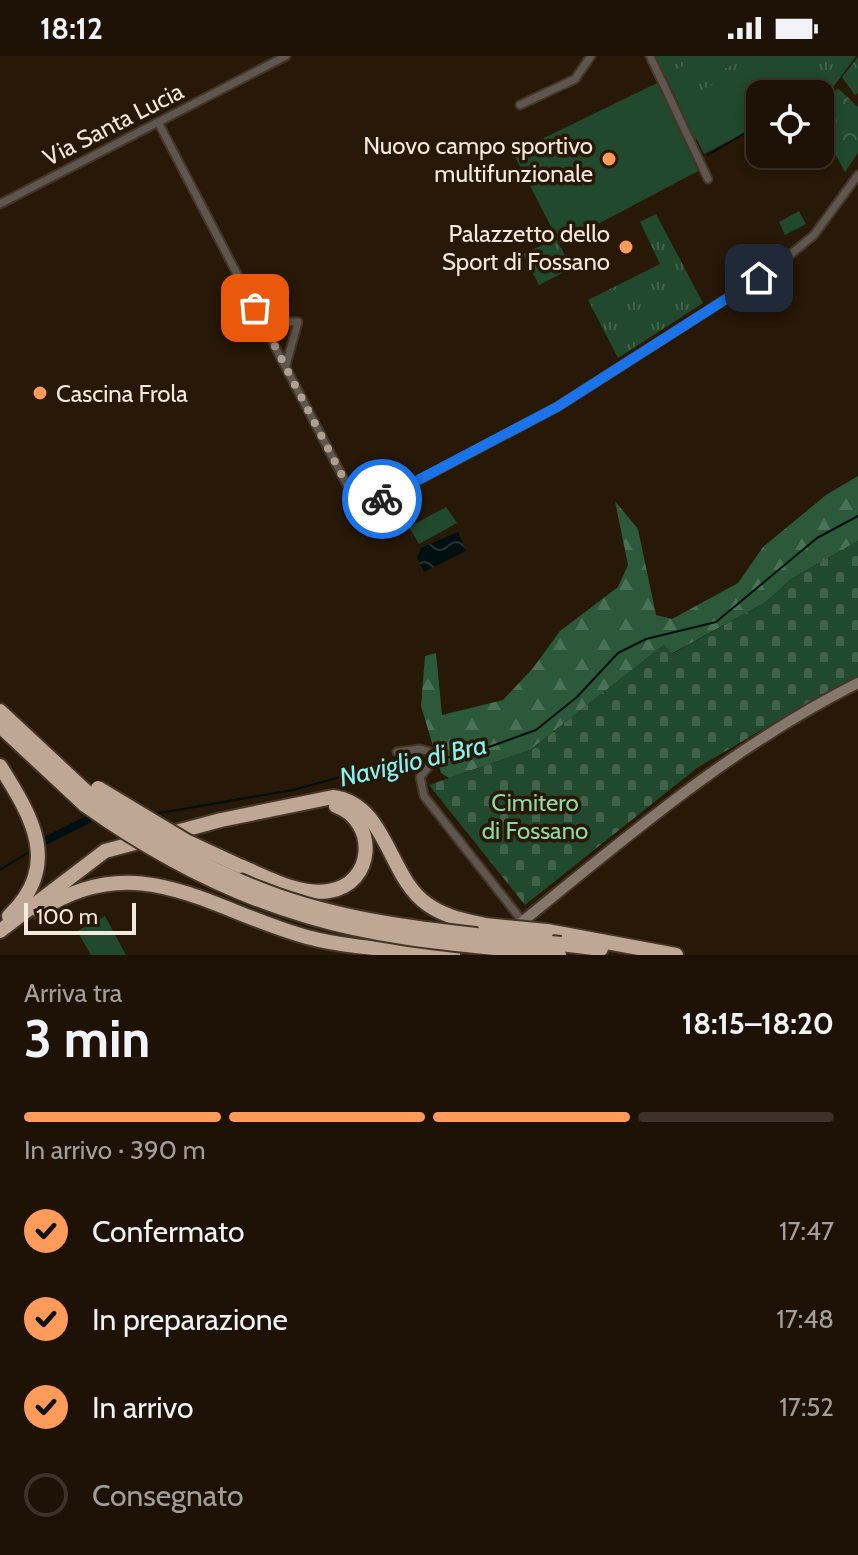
<!DOCTYPE html>
<html lang="it">
<meta charset="utf-8">
<style>
body{margin:0;font-family:Cabin,sans-serif;background:#261b10;color:#f1f3f6;height:100vh;display:flex;flex-direction:column;font-size:30px;white-space:nowrap}
*{box-sizing:border-box;margin:0}
p{font-size:26px;color:#a19e9b}
.icon{flex:none;width:44px;height:44px;fill:none;stroke:currentColor;stroke-width:2;stroke-linecap:round;stroke-linejoin:round}
.map{position:relative;height:899px;overflow:hidden}
.drawer{display:flex;flex-direction:column;background:#1e1206;flex:1}
.drawer>*{flex:none}
.controls{position:absolute;left:746px;top:24px;display:grid;gap:16px}
.controls a{display:grid;place-items:center;width:88px;height:88px;border-radius:16px;background:#1e1206;box-shadow:0 4px 12px #0003,0 0 0 2px #3c3228;font-size:40px}
.scale{position:absolute;left:24px;bottom:20px;width:112px;box-sizing:border-box;padding-left:8px;border:4px solid #f4e9de;border-top:0;font-size:22px;line-height:28px;white-space:nowrap;color:#f4e9de;-webkit-text-stroke:6px #281808;paint-order:stroke}
.pin{position:absolute;display:grid;place-items:center;width:68px;height:68px;color:#fff;margin:-34px;border-radius:16px;box-shadow:0 4px 12px #0006}
.courier{position:absolute;display:grid;place-items:center;width:80px;height:80px;margin:-40px;border:6px solid #1a73e8;border-radius:50%;background:#fff;color:#222;box-shadow:0 2px 10px #0007}
.headline em{font-style:normal;font-weight:700}
.headline div{display:flex;flex-direction:column-reverse}
.headline{display:flex;align-items:center;justify-content:space-between;height:136px;padding:0 24px}
h1{font-size:52px;font-weight:700;line-height:60px}
.bar{display:grid;grid-template-columns:repeat(4,1fr);gap:12px 8px;align-content:center;height:96px;padding:0 24px}
.bar i{height:10px;border-radius:6px;background:#3c3228}
.bar .active{background:#ff9b5a}
.bar p{grid-column:span 4}
ol{padding:0 24px;list-style:none}
li{display:flex;align-items:center;gap:24px;height:88px}
li p{margin-inline-start:auto}
li .icon{padding:8px;border-radius:50%;background:#ff9b5a;color:#111;stroke-width:4}
li:last-child{color:#a19e9b}
li i{width:44px;height:44px;border:4px solid #3c3228;border-radius:50%}
.status{display:flex;justify-content:space-between;align-items:center;height:56px;padding:0 40px;background:#1e1206;direction:ltr}
.status svg{height:22px;fill:currentColor}
.map>svg:first-child{display:block}
.grass{fill:url(#grass-tufts)}
.forest{fill:url(#forest-firs)}
.cemetery{fill:url(#cemetery-stones)}
.park{fill:url(#park-crowns)}
.pitch{fill:#21492d}
.water{fill:url(#water-waves)}
.lines{fill:none;stroke-linecap:round;stroke-linejoin:round}
.stream{stroke:#000f0f;stroke-width:2}
.canal{stroke:#000f0f;stroke-width:8}
.street-casing{stroke:#453526;stroke-width:11}
.secondary-casing{stroke:#453526;stroke-width:14}
.highway-casing{stroke:#453526;stroke-width:18}
.street{stroke:#5f564f;stroke-width:7}
.secondary{stroke:#85776b;stroke-width:10}
.highway{stroke:#bea895;stroke-width:14}
.highway-bridge-casing{stroke:#453526;stroke-width:18;stroke-linecap:butt}
.highway-bridge{stroke:#bea895;stroke-width:14}
.done{stroke:#ada093;stroke-width:8;stroke-dasharray:0 14.4}
.route{stroke:#1a73e8;stroke-width:10}
.poi-dot{fill:#ff9b5a;stroke:#281808;stroke-width:3}
.labels{text-anchor:middle;dominant-baseline:central;stroke-width:7;stroke-linejoin:round;paint-order:stroke}
.street-label{font-size:24px;fill:#f4e9de;stroke:#281808}
.poi-label{font-size:24px;fill:#f4e9de;stroke:#281808;text-anchor:end}
.park-label{font-size:24px;fill:#90d8a2;stroke:#281808}
.water-label{font-size:26px;font-style:italic;fill:#83f5f5;stroke:#281808}
</style>
<div class="status"><b>18:12</b><svg viewBox="0 0 49 12"><path d="M0 12V9h3v3zM5 12V6h3v6zM10 12V3h3v9zM15 12V0h3v12zM26 1h20v11H26zM47 4h2v5h-2z"/></svg></div>
<div class="map">
<svg width="858" height="899" viewBox="0 0 858 899">
<defs>
<pattern id="grass-tufts" width="24" height="20" patternUnits="userSpaceOnUse" patternTransform="scale(2)"><rect width="24" height="20" fill="#21492d"/><path d="M3 7l-1-3M5 7V3M7 7l1-3M15 17l-1-3M17 17v-4M19 17l1-3" fill="none" stroke="#42634b"/></pattern>
<pattern id="forest-firs" width="22" height="20" patternUnits="userSpaceOnUse" patternTransform="scale(2)"><rect width="22" height="20" fill="#2b5939"/><path d="M5 1l3.5 6h-7zM16 11l3.5 6h-7z" fill="#4a7155"/></pattern>
<pattern id="cemetery-stones" width="16" height="16" patternUnits="userSpaceOnUse" patternTransform="scale(2)"><rect width="16" height="16" fill="#21492d"/><path d="M2 7V4a2 2 0 0 1 4 0v3zM10 15v-3a2 2 0 0 1 4 0v3z" fill="#42634b"/></pattern>
<pattern id="park-crowns" width="20" height="18" patternUnits="userSpaceOnUse" patternTransform="scale(2)"><rect width="20" height="18" fill="#21492d"/><path d="M2 6a3 3 0 1 1 6 0M12 15a3 3 0 1 1 6 0" fill="none" stroke="#42634b"/></pattern>
<pattern id="water-waves" width="16" height="10" patternUnits="userSpaceOnUse" patternTransform="scale(2)"><rect width="16" height="10" fill="#000f0f"/><path d="M0 5q4-4 8 0t8 0" fill="none" stroke="#263232"/></pattern>
</defs>
<rect width="100%" height="100%" fill="#281808"/>
<!-- grass -->
<g class="grass">
<path d="M655 0H856L834 30 819 38H760V69L704 98Z"/>
<path d="M656 158 703 247 618 302 588 244 660 208 640 166Z"/>
<path d="M556 183 572 212 539 229 523 198Z"/>
</g>
<!-- forest -->
<path class="forest" d="M858 420V485L791 523 766 546 671 598 664 589 530 694 449 722 441 717 421 650 425 600 436 597 442 659 503 644 533 612 560 575 618 531 628 509 615 445 638 473 656 559 672 563 738 527 763 491 826 439Z"/>
<!-- cemetery -->
<path class="cemetery" d="M858 485V623L775 666 697 712 525 849 429 729 530 694 664 589 672 598 766 546 791 523Z"/>
<!-- park -->
<g class="park">
<path d="M858 1V37L855 39 842 21Z"/>
<path d="M839 33 858 51V97L845 116 820 70V40Z"/>
</g>
<!-- pitch -->
<g class="pitch">
<path d="M702 0H710L718 16 682 35 672 16Z"/>
<path d="M714 0H749L722 14Z"/>
<path d="M767 0H781L787 13 761 27 767 38H760V50L695 84 676 48Z"/>
<path d="M659 26 702 113 560 188 513 97Z"/>
<path d="M799 155 806 168 785 179 779 166Z"/>
<path d="M446 451 457 467 419 488 409 471Z"/>
<path d="M105 860 126 899H91L77 875Z"/>
</g>
<!-- water -->
<g class="water">
<path d="M820 87 829 105 814 113 804 98H820Z"/>
<path d="M256 221 287 233 290 245 286 251 267 247Z"/>
<path d="M458 476 466 495 424 516 417 501 421 492Z"/>
</g>
<g class="lines">
<!-- stream -->
<g class="stream">
<path d="M810 38 818 33"/>
<path d="M708 99 760 68"/>
<path d="M154 758 293 734 402 704 434 705 489 691 536 674 577 641 618 597 646 583 716 566 817 482 858 460"/>
<path d="M0 814 29 796"/>
</g>
<!-- canal -->
<path class="canal" d="M47 784 87 764"/>
<!-- street casing -->
<g class="street-casing">
<g id="street">
<path d="M650 0 708 123"/>
<path d="M520 49 575 23 591 0"/>
<path d="M159 68 348 431 369 445 389 440 557 351 773 213 814 179 858 119"/>
<path d="M0 148 286 0"/>
<path d="M262 265 298 266 286 309"/>
<path d="M397 696 420 693 430 696 431 708 420 721 424 740 523 866"/>
</g>
</g>
<!-- secondary casing -->
<g class="secondary-casing">
<path id="secondary" d="M512 874C623 784 729 692 858 627"/>
</g>
<!-- highway casing -->
<g class="highway-casing">
<g id="highway">
<path d="M0 655 91 740"/>
<path d="M0 670 85 749"/>
<path d="M0 710C32 761 62 809 9 860"/>
<path d="M240 810C267 821 299 840 329 835 375 828 378 765 336 750"/>
<path d="M39 855C139 790 209 854 307 881 351 893 407 894 453 899"/>
<path d="M0 875 105 795 221 764 333 741C387 748 388 821 427 848 445 861 464 864 485 869"/>
<path d="M547 875 676 899"/>
<path d="M561 888 601 893"/>
</g>
</g>
<!-- street -->
<use href="#street" class="street"/>
<!-- secondary -->
<use href="#secondary" class="secondary"/>
<!-- highway -->
<use href="#highway" class="highway"/>
<!-- highway-bridge casing -->
<g class="highway-bridge-casing">
<g id="highway-bridge">
<path d="M98 732 186 785 240 810"/>
<path d="M91 740C145 777 201 811 262 834 356 871 461 877 561 888"/>
<path d="M85 749C154 798 229 838 310 861 390 885 476 889 559 899"/>
<path d="M485 869 547 875"/>
</g>
</g>
<!-- highway-bridge -->
<use href="#highway-bridge" class="highway-bridge"/>
</g>
<g class="lines">
<!-- done -->
<path class="done" d="M255 252 348 431 363 444 382 443"/>
<!-- route -->
<path class="route" d="M382 443 557 351 759 222"/>
</g>
<!-- markers -->
<g class="poi-dot">
<circle cx="609" cy="103" r="8"/>
<circle cx="626" cy="191" r="8"/>
<circle cx="40" cy="337" r="8"/>
</g>
<g class="labels">
<!-- street labels -->
<g class="street-label">
<text transform="translate(113 68) rotate(-27)">Via Santa Lucia</text>
</g>
<!-- poi labels -->
<g class="poi-label">
<text x="593" y="89">Nuovo campo sportivo<tspan x="593" dy="28">multifunzionale</tspan></text>
<text x="610" y="177">Palazzetto dello<tspan x="610" dy="28">Sport di Fossano</tspan></text>
<text x="56" y="337" text-anchor="start">Cascina Frola</text>
</g>
<!-- park labels -->
<g class="park-label">
<text x="535" y="746">Cimitero<tspan x="535" dy="28">di Fossano</tspan></text>
</g>
<!-- water labels -->
<g class="water-label">
<text transform="translate(413 705) rotate(-13)">Naviglio di Bra</text>
</g>
</g>
</svg>
<div class="controls">
<a><svg class="icon" aria-label="locate" viewBox="0 0 24 24"><circle cx="12" cy="12" r="6"/><path d="M12 2v4M12 18v4M2 12h4M18 12h4"/></svg></a>
</div>
<div class="scale">100 m</div>
<div class="pin" style="left:255px;top:252px;background:#ea580c"><svg class="icon" aria-label="bag" viewBox="0 0 24 24"><path d="M5 8h14l-1 12H6zM9 8a3 3 0 0 1 6 0"/></svg></div>
<div class="pin" style="left:759px;top:222px;background:#1f2937"><svg class="icon" aria-label="home" viewBox="0 0 24 24"><path d="M3 11l9-7 9 7M6 9v11h12V9"/></svg></div>
<div class="courier" style="left:382px;top:443px"><svg class="icon" aria-label="bike" viewBox="0 0 24 24"><circle cx="6" cy="16" r="4"/><circle cx="18" cy="16" r="4"/><path d="M6 16l4-8h5l3 8M10 8l3 8H6M13 5h3"/></svg></div>
</div>
<section class="drawer">
<div class="headline"><div><h1>3 min</h1><p>Arriva tra</p></div><em>18:15–18:20</em></div>
<div class="bar"><i class="active"></i><i class="active"></i><i class="active"></i><i></i><p>In arrivo · 390 m</p></div>
<ol>
<li><svg class="icon" aria-label="check" viewBox="0 0 24 24"><path d="M5 12l5 5 9-10"/></svg>Confermato<p>17:47</p></li>
<li><svg class="icon" aria-label="check" viewBox="0 0 24 24"><path d="M5 12l5 5 9-10"/></svg>In preparazione<p>17:48</p></li>
<li><svg class="icon" aria-label="check" viewBox="0 0 24 24"><path d="M5 12l5 5 9-10"/></svg>In arrivo<p>17:52</p></li>
<li><i></i>Consegnato</li>
</ol>
</section>
